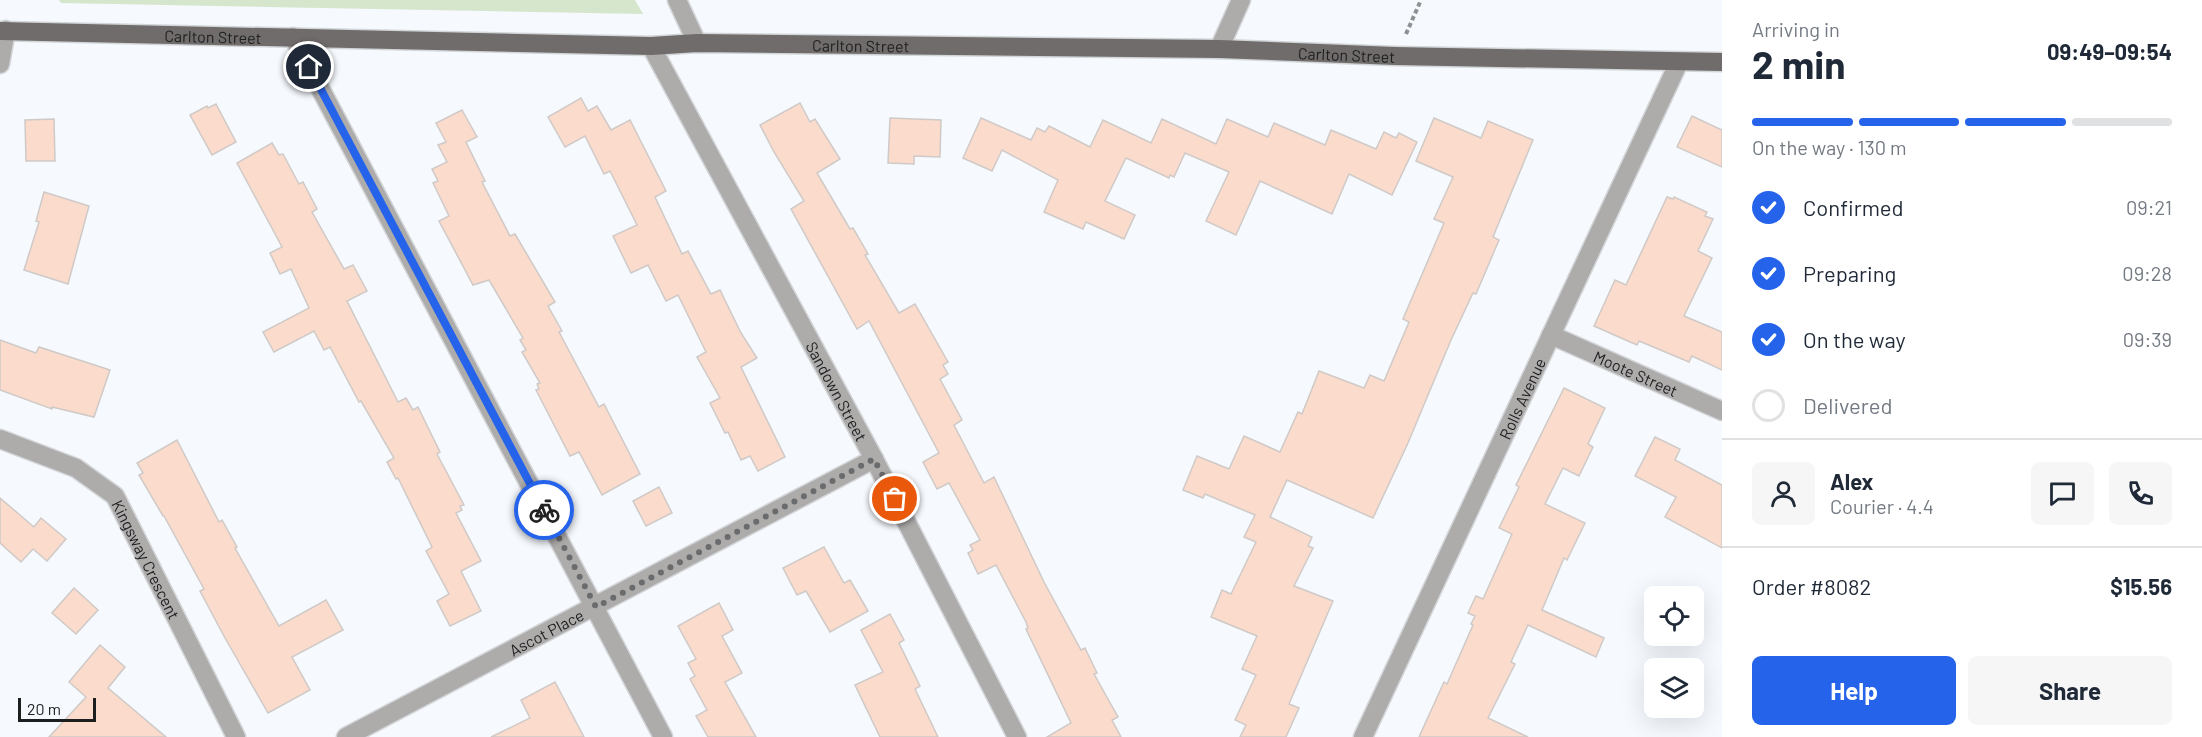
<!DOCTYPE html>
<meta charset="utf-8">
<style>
body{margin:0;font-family:Barlow,sans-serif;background:#f6f6f7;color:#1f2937;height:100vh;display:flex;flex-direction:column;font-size:22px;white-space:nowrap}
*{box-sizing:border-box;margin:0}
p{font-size:20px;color:#747a83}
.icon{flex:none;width:33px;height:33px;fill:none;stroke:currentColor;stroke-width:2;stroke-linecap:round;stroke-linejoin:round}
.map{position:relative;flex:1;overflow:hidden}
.sheet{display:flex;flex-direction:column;background:#fff;width:480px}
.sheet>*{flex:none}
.tools{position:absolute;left:1644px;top:586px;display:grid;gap:12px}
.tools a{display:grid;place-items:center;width:60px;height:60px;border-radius:9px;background:#fff;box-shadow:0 6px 24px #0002;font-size:30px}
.scale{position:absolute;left:18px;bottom:15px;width:78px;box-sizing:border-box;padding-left:6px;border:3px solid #1d1e1f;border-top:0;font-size:16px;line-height:21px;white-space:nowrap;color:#1d1e1f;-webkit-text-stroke:4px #f6f9fd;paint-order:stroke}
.pin{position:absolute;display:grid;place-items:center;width:51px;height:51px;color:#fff;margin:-26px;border:3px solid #fff;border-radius:50%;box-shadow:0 2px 6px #0007}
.courier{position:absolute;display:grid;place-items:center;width:60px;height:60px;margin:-30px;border:4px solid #2563eb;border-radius:50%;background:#fff;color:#222;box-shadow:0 2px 8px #0007}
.overview em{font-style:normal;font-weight:700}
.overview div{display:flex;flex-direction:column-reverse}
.overview{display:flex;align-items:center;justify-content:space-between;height:102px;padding:0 30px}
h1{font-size:39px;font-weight:700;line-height:45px}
.bar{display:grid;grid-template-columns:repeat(4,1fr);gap:9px 6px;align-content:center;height:72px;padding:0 30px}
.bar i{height:8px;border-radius:4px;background:#e0e1e3}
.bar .selected{background:#2563eb}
.bar p{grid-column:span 4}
.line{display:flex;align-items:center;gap:15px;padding:0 30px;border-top:2px solid #e0e1e3}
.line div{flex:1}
.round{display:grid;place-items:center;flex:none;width:63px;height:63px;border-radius:9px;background:#f6f6f7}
ol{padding:0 30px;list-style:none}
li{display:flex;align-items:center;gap:18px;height:66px}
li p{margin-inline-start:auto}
li .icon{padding:6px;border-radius:50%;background:#2563eb;color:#fff;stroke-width:4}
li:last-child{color:#747a83}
li i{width:33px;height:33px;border:3px solid #e0e1e3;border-radius:50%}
.action{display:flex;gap:12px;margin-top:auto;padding:12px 30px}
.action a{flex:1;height:69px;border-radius:9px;background:#2563eb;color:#fff;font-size:24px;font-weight:700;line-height:69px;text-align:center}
.action a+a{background:#f6f6f7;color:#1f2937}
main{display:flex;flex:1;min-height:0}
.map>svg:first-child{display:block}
.green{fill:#d5e6cd}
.building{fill:#fbdbcb;stroke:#cfcac8;stroke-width:1.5}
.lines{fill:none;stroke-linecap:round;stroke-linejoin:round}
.minor-casing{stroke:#d3d6d9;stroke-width:21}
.major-casing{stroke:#d3d6d9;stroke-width:21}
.path{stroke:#8e9092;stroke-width:4;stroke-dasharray:4.5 3;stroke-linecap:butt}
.minor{stroke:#aeabab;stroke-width:18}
.major{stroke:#706c6b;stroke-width:18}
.done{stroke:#696b6d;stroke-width:6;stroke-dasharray:0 10.8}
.route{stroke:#2563eb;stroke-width:8}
.labels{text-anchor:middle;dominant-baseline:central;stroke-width:5;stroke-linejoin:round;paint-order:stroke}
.street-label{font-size:16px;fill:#1d1e1f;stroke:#f6f9fd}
</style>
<main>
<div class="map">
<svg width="1722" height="737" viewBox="0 0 1722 737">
<rect width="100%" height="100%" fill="#f6f9fd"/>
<!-- green -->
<path class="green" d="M59 0H635L643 14 61 3Z"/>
<!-- building -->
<g class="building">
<path d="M581 98 588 111 597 106 611 130 630 120 666 191 655 197 682 254 688 251 711 294 720 290 741 333 757 358 741 367 785 457 758 471 750 456 741 460 728 432 725 433 710 403 720 398 697 357 706 352 678 295 666 301 648 265 631 273 613 236 637 225 610 171 604 174 585 136 565 147 548 117Z"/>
<path d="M800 103 810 122 815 119 840 159 817 173 850 229 853 228 868 254 865 255 899 313 915 304 948 362 943 365 948 374 940 379 962 420 954 425 984 483 994 477 1044 582 1081 650 1085 648 1097 673 1094 674 1118 717 1112 720 1121 737H1047L1071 723 1026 629 1028 628 1026 622 996 565 978 574 968 553 973 550 970 545 980 540 949 483 937 489 923 462 939 453 869 321 857 329 791 209 804 201 774 152 760 125Z"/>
<path d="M216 104 236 142 212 155 190 115 207 106 208 108Z"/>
<path d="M462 110 477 137 466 142 485 181 482 182 510 236 515 234 555 302 548 306 562 331 559 332 599 407 604 404 640 474 602 495 579 452 570 456 536 390 539 389 537 384 540 383 522 352 526 350 520 340 523 338 489 280 473 285 439 221 449 216 433 183 438 181 432 169 447 162 438 145 446 142 436 123Z"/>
<path d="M1692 116 1722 130V167L1677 147Z"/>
<path d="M890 118 941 120 940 157 914 156V164L888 163Z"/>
<path d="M981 118 1031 140 1037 128 1045 132 1049 126 1090 147 1103 120 1151 143 1162 119 1216 144 1227 119 1268 137 1274 123 1325 145 1331 130 1376 149 1384 132 1396 138 1399 133 1417 142 1392 195 1349 174 1332 214 1260 181 1236 235 1206 221 1229 172 1185 153 1174 177 1170 175 1169 178 1126 158 1105 201 1135 215 1124 239 1086 222 1083 229 1044 212 1058 180 1002 150 992 171 963 158Z"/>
<path d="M1434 118 1481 138 1488 121 1533 140 1493 237 1499 240 1476 294 1473 293 1451 340 1408 443 1373 518 1287 480 1270 517 1312 537 1308 546 1313 548 1294 586 1333 601 1289 704 1299 708 1286 737H1240L1246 725 1235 720 1256 675 1242 669 1257 636 1211 617 1222 590 1231 594 1256 542 1244 537 1255 515 1205 494 1203 498 1183 490 1197 456 1229 469 1244 436 1280 452 1298 412 1302 414 1319 371 1364 388 1370 375 1384 381 1409 322 1403 319 1444 223 1434 219 1453 177 1416 161Z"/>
<path d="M54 119 55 161H26L25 120Z"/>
<path d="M272 143 279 155 283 154 299 184 303 182 317 209 312 212 344 269 353 265 367 291 347 301 398 402 406 398 413 410 418 407 440 452 437 454 464 505 460 506 462 510 456 513 481 561 461 571 481 611 450 626 437 601 449 594 426 551 432 547 398 478 396 479 387 462 394 458 361 401 359 402 330 347 324 350 314 331 274 352 263 332 309 308 291 269 280 274 270 253 282 247 237 163Z"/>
<path d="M44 192 89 206 68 284 24 270 39 222 36 221Z"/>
<path d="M1667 197 1673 199 1674 197 1707 212 1705 216 1713 219 1698 251 1712 258 1684 316 1722 332V370L1692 356 1689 362 1639 341 1637 345 1594 326 1615 280 1626 285Z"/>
<path d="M0 340 36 353 39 347 110 370 94 417 52 407V409L0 390Z"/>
<path d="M1564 388 1605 408 1588 444 1593 447 1579 476 1563 468 1545 504 1585 523 1567 560 1564 558 1542 610 1604 638 1596 657 1528 625 1511 662 1515 664 1488 718 1528 737H1419L1444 682 1447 684 1473 625 1471 624 1475 616 1468 613 1476 596 1483 599 1512 534 1499 528 1519 487 1516 485Z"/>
<path d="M1655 437 1680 449 1675 460 1722 485V548L1665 517 1676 497 1635 476Z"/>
<path d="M177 440 219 522 222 520 237 547 235 548 279 626 326 600 343 630 292 657 310 690 268 713 225 638 200 591 204 589 164 516H163L139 475 143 473 137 463Z"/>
<path d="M659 487 672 513 646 526 633 501Z"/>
<path d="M0 498 34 527 41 518 66 539 47 561 33 549 21 562 0 543Z"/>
<path d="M824 547 844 583 850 580 868 611 830 632 806 591 797 595 783 568Z"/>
<path d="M74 588 98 610 76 634 52 613Z"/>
<path d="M719 603 733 630 722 636 742 673 725 682 756 737H708L696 716 707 710 690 679 695 676 688 663 696 659 678 626Z"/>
<path d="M890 614 904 640 899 643 920 686 915 689 938 737H880L855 685 883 672 861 630Z"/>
<path d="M100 645 125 667 108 688 166 737H49L86 697 69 682Z"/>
<path d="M555 682 584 737H491L530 718 521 700Z"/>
</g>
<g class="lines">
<!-- minor casing -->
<g class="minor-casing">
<g id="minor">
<path d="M677 0 697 43"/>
<path d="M293 37 663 737"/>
<path id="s1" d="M651 46 874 459 1017 737"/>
<path d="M1219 49 1241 0"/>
<path d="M0 64 6 30"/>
<path id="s2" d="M1551 335 1722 411"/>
<path id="s3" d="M0 439 76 468 115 496 236 737"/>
<path id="s4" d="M346 737 874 459"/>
<path id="s5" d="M1363 737 1679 62"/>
</g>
</g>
<!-- major casing -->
<g class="major-casing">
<g id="major">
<path id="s6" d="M0 31 651 46 697 43 1219 49 1395 56 1722 62"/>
</g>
</g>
<!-- path -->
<path class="path" d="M1406 34 1421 0"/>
<!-- minor -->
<use href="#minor" class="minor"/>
<!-- major -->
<use href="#major" class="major"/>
</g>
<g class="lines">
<!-- done -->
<path class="done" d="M544 510 596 607 874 459 895 499"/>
<!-- route -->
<path class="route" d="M309 67 544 510"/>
</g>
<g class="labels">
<!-- street labels -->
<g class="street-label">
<text stroke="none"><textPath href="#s6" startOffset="213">Carlton Street</textPath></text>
<text stroke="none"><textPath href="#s6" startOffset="861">Carlton Street</textPath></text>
<text stroke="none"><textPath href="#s6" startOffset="1347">Carlton Street</textPath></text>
<text stroke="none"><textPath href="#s2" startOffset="93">Moote Street</textPath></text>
<text stroke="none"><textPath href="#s1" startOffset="392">Sandown Street</textPath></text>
<text stroke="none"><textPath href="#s5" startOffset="374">Rolls Avenue</textPath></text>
<text stroke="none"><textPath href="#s3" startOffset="200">Kingsway Crescent</textPath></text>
<text stroke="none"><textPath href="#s4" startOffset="226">Ascot Place</textPath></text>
</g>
</g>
</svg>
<div class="tools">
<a><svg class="icon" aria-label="locate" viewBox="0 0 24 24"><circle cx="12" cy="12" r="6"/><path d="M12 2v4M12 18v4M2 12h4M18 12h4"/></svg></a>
<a><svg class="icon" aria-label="layers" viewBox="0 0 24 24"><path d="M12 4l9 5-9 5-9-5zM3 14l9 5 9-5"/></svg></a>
</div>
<div class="scale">20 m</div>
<div class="pin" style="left:895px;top:499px;background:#ea580c"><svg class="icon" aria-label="bag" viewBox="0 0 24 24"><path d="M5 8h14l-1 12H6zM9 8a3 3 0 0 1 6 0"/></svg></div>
<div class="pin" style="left:309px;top:67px;background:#1f2937"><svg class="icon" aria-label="home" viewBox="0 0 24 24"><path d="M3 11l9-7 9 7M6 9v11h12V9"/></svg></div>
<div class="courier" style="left:544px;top:510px"><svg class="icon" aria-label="bike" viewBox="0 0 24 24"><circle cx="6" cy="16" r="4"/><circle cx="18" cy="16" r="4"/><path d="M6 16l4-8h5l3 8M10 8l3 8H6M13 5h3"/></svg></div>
</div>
<section class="sheet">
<div class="overview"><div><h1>2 min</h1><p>Arriving in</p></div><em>09:49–09:54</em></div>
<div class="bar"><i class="selected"></i><i class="selected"></i><i class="selected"></i><i></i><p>On the way · 130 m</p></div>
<ol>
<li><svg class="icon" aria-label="check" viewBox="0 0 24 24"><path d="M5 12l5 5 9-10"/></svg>Confirmed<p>09:21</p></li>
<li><svg class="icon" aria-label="check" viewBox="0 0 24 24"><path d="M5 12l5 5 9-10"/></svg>Preparing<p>09:28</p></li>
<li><svg class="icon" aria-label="check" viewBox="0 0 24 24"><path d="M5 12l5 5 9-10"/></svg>On the way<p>09:39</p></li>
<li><i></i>Delivered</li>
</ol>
<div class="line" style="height:108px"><a class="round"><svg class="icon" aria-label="person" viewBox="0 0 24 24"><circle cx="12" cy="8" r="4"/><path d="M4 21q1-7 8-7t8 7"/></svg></a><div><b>Alex</b><p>Courier · 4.4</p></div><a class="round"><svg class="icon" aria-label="chat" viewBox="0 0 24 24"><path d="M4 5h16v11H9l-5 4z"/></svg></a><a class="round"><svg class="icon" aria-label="phone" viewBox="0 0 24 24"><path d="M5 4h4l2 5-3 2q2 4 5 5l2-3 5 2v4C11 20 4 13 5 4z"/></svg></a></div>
<div class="line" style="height:78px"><div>Order #8082</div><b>$15.56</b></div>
<div class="action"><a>Help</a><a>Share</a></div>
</section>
</main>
